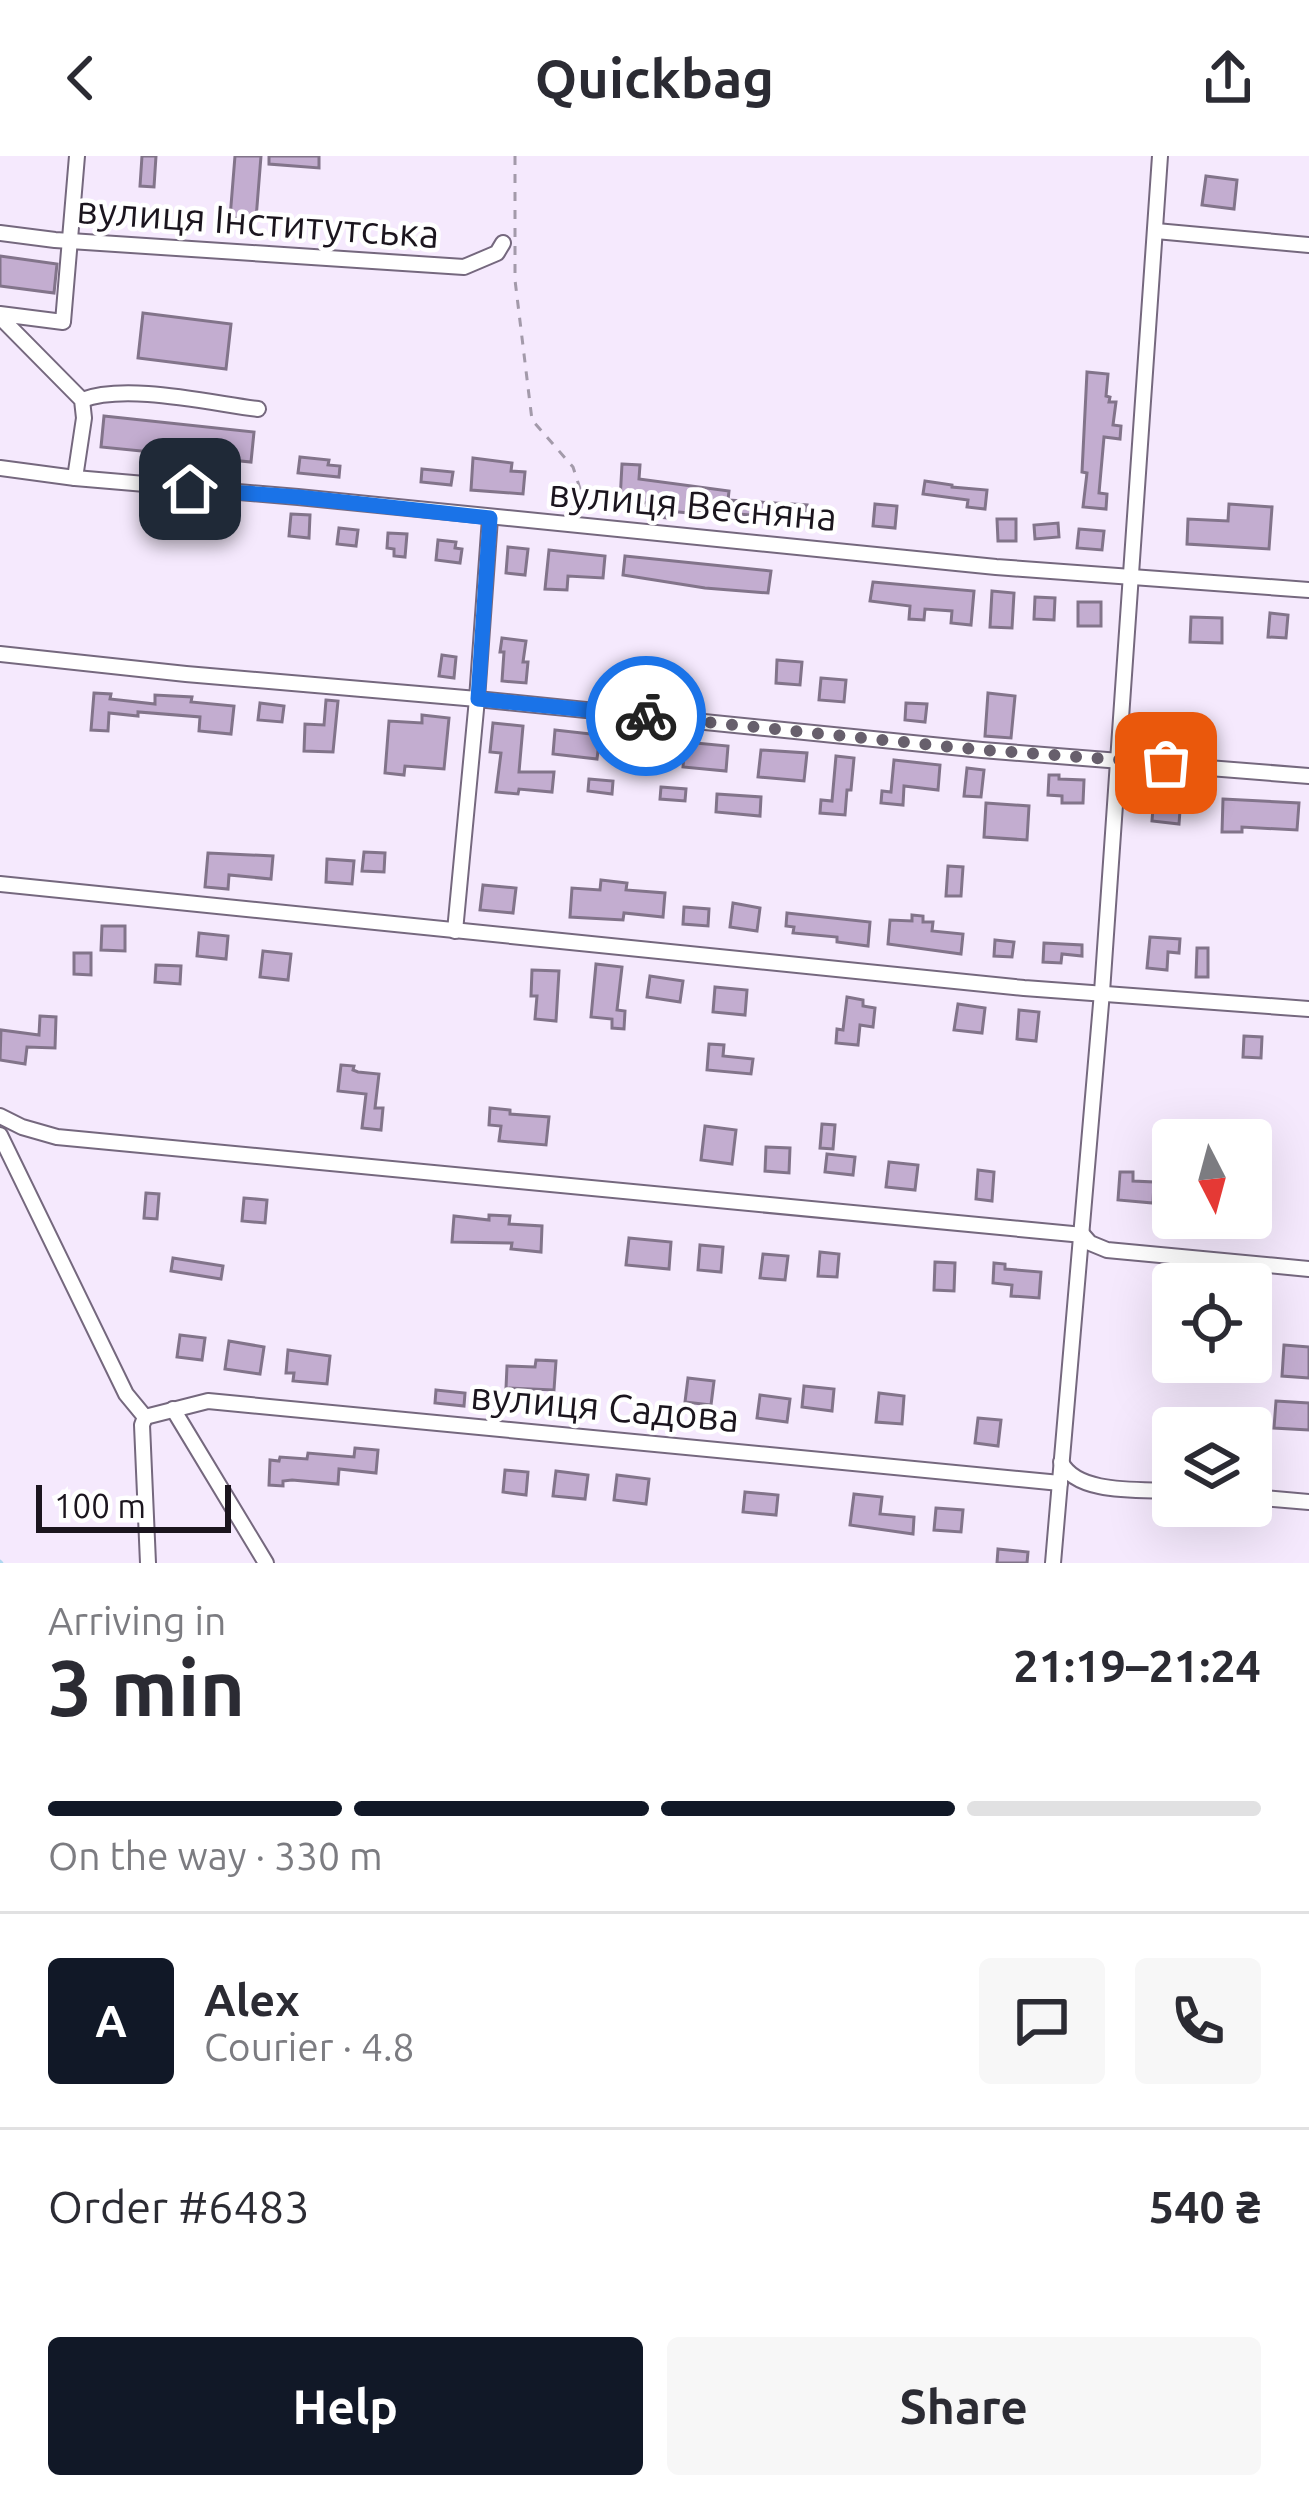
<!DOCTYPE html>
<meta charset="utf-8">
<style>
body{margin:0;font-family:Ubuntu,sans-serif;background:#f7f7f7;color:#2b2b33;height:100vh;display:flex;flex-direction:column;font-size:45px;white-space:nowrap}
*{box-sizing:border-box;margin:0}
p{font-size:39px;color:#7c7c81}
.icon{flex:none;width:66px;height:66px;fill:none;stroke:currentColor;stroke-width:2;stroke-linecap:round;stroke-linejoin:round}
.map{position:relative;height:1407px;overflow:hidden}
.drawer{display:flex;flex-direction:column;background:#fff;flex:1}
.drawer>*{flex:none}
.needle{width:78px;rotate:174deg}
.controls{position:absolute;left:1152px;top:963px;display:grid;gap:24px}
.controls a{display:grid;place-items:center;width:120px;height:120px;border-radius:12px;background:#fff;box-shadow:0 12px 48px #0002;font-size:60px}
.scale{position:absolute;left:36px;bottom:30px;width:195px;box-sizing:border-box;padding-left:12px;border:6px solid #1b151e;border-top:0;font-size:33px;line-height:42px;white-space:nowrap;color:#1b151e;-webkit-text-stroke:9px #fff;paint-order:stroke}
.pin{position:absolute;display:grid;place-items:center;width:102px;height:102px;color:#fff;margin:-51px;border-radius:24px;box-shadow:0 6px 18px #0006}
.courier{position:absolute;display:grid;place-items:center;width:120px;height:120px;margin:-60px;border:9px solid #1a73e8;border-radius:50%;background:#fff;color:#222;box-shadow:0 3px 15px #0007}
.summary em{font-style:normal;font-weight:700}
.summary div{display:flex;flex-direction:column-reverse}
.summary{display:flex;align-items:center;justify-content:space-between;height:204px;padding:0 48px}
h1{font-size:78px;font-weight:700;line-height:90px}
.bar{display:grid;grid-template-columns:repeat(4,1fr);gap:18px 12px;align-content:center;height:144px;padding:0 48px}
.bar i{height:15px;border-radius:9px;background:#e1e1e2}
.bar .current{background:#111827}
.bar p{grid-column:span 4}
.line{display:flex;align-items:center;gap:30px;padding:0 48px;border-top:3px solid #e1e1e2}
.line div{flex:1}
.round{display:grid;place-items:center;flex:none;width:126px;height:126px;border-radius:12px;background:#f7f7f7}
.action{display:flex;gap:24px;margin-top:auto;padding:24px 48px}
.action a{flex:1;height:138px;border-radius:12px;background:#111827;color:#fff;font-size:48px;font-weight:700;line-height:138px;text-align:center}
.action a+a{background:#f7f7f7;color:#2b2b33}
header{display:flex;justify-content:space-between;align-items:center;height:156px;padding:0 48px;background:#fff;font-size:54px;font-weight:700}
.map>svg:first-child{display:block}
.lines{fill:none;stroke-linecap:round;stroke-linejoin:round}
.stream{stroke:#add7ef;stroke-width:4.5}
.building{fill:#c3add0;stroke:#82748a;stroke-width:3}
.minor-casing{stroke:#75687e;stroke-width:18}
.path{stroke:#a39aaa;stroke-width:3;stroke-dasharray:9 9;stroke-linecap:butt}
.minor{stroke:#fff;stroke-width:14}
.done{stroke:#675f6c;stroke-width:12;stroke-dasharray:0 21.6}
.route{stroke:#1a73e8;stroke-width:15}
.labels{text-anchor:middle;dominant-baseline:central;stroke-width:9;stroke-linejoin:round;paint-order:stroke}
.street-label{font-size:39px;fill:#1b151e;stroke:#fff}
</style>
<header><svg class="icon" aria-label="back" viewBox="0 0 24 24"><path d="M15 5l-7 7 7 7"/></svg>Quickbag<svg class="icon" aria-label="share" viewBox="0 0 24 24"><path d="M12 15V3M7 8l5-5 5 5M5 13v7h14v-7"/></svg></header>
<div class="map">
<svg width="1309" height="1407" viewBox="0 0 1309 1407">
<rect width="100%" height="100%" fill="#f5e9fd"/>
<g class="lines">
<!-- stream -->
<path class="stream" d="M0 1406 1 1407"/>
</g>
<!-- building -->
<g class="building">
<path d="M142 0H156L154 31 140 30Z"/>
<path d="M235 0H261L256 63 230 62Z"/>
<path d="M269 0H319V12L269 8Z"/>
<path d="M1206 20 1237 24 1234 53 1202 49Z"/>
<path d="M0 100 57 108 54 137 0 130Z"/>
<path d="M143 157 231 168 226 213 138 202Z"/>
<path d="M1087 216 1108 218 1106 240 1110 241 1109 246H1116L1113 269 1121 270 1120 283 1104 281 1099 337 1107 338 1106 353 1083 351 1087 317 1082 316Z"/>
<path d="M104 260 254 276 251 306 101 291Z"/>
<path d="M300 301 329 304 328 309 340 310 339 321 298 317Z"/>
<path d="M473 302 512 307 511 315 525 316 523 338 471 334Z"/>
<path d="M622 308 640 309 639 323 729 335 728 344 807 349 805 363 699 355 698 358 668 355 667 362 645 360 647 347 620 345Z"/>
<path d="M422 313 453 316 451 329 421 326Z"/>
<path d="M925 325 952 329V331L987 334 985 353 967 351 968 344 923 338Z"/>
<path d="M875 348 897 350 895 372 873 370Z"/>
<path d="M1229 348 1272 351 1269 393 1187 388 1188 363 1228 365Z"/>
<path d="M291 358 310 359 309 382 289 380Z"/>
<path d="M997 363H1016V385H998Z"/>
<path d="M1058 367 1059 381 1035 383 1034 369Z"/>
<path d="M339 372 358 374 356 390 337 388Z"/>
<path d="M1079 373 1104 375 1102 394 1077 392Z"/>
<path d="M388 377 407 378 405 401 394 400V393L387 392Z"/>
<path d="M438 384 456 386 455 392 462 393 460 407 436 404Z"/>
<path d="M508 391 528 393 525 419 506 417Z"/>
<path d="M549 394 605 400 603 422 568 420 567 434 545 433Z"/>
<path d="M625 400 771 415 768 437 705 432 623 419Z"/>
<path d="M873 426 974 435 971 469 951 467 952 455 925 453 924 464 909 463 910 450 870 445Z"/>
<path d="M992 435 1014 437 1012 472 990 471Z"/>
<path d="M1035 441 1055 442 1054 464 1034 463Z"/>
<rect x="1078" y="446" width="23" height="24"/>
<path d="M1270 457 1288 459 1286 482 1268 481Z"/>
<path d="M1191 461 1222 462V487L1190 486Z"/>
<path d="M502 482 526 485 523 506H528L526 527 502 525 504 496H500Z"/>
<path d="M442 499 456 501 454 522 439 520Z"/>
<path d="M777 504 802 506 800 529 776 527Z"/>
<path d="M821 522 846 524 844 546 819 544Z"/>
<path d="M94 537 111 538 110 543 155 548V539L192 541 191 546 234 550 231 578 199 575 200 561 138 556V560L109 557 108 575 91 574Z"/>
<path d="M988 537 1015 540 1011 582 985 580Z"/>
<path d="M326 544 338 545 333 596 304 595 305 568 324 569Z"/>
<path d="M260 547 284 550 282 566 258 564Z"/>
<path d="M906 547 927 548 925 566 905 564Z"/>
<path d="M422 559 449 562 444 613 405 610 404 619 385 617 389 565 422 567Z"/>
<rect x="1154" y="561" width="21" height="24"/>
<path d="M493 567 523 570 519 616H554L552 636 519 633 518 638 496 636 501 597 490 596Z"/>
<path d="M555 574 600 579 597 603 553 598Z"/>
<path d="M633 583 656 584 654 607 622 605 623 590 632 591Z"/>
<path d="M685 586 728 590 726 615 683 611Z"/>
<path d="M761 594 807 597 804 625 758 621Z"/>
<path d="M836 600 854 602 851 634H847L845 659 820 657 821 644 832 645Z"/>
<path d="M894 604 940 609 938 634 904 630 903 649 881 647 882 635 891 636Z"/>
<path d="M967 612 984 614 981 641 964 640Z"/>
<path d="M1049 619H1059V623L1084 624 1083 647H1062V640L1048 639Z"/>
<path d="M589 623 613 625 612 638 588 635Z"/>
<path d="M661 631 686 633 685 645 660 643Z"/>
<path d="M717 638 761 641 760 660 716 656Z"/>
<path d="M1154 639 1181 641 1179 668 1152 665Z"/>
<path d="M1223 643 1299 647 1297 674 1242 671V676H1222Z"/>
<path d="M986 647 1029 650 1027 684 984 681Z"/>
<path d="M364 696 385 697 384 716 362 715Z"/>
<path d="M208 697 273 700 271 723 229 719 228 733 205 731Z"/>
<path d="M327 703 354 705 352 728 326 726Z"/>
<path d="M948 710 963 711 961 740H946Z"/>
<path d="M601 724 627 727 626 734 665 737 663 761 624 757 623 764 570 761 572 732 600 734Z"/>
<path d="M483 729 516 732 513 757 480 754Z"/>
<path d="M733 747 760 752 757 775 730 771Z"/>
<path d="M684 751 709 753 708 770 683 768Z"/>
<path d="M787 757 870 766 868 790 837 786V781L793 777 794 771 786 770Z"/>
<path d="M912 759 923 760V766H933L932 775 963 778 961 798 888 788 890 764 912 765Z"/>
<path d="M102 770H125V795L101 794Z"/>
<path d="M199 777 228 780 226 803 197 800Z"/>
<path d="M1150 781 1180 783 1179 797 1168 796 1167 814 1147 812Z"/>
<path d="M995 784 1014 786 1012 801 994 800Z"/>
<path d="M1044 787 1082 789V800L1062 798 1061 807 1043 806Z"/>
<path d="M1197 792H1208V821H1196Z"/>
<path d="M263 795 291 798 288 824 260 821Z"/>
<path d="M74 797H91V819L74 818Z"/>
<path d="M596 808 622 811 617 854 625 855 624 873 612 872V863L591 861Z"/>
<path d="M156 809 181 810 180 828 155 826Z"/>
<path d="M532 814 559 815 556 865 535 863 537 840H531Z"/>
<path d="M650 820 683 825 680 846 647 841Z"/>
<path d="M715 831 747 834 745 859 713 856Z"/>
<path d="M847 841 863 844V850L875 852 873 871 860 869 858 889 836 887 837 873 843 874Z"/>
<path d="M958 848 985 852 982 877 954 874Z"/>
<path d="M1019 854 1039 856 1036 885 1017 883Z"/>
<path d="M40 860 56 861 55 892 27 891 25 908 0 904 1 874 39 879Z"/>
<path d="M1244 880 1262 881 1261 902 1243 901Z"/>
<path d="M709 888 724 889 723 900 753 903 751 918 707 914Z"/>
<path d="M341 909 354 910 353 914 358 916 379 918 375 952H383L381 974 362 972 366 938 338 935Z"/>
<path d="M490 952 510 954V958L549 961 546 989 499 985 501 970 489 969Z"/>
<path d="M822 968 835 969 833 993 820 992Z"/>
<path d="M705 970 736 974 732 1008 701 1004Z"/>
<path d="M766 991 790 992 789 1017 765 1015Z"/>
<path d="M827 998 855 1001 853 1019 825 1016Z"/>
<path d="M889 1006 918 1009 915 1034 886 1031Z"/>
<path d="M978 1014 994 1016 992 1045 976 1043Z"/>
<path d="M1120 1016H1133V1025L1154 1026 1153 1047 1118 1044Z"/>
<path d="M146 1037 159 1038 157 1063 144 1062Z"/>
<path d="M244 1042 267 1044 265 1067 242 1065Z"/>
<path d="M489 1059 510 1060 509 1068 542 1070 541 1096 511 1093 512 1087 452 1086 454 1060 489 1064Z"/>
<path d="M629 1082 671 1086 669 1113 626 1109Z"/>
<path d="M700 1089 723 1091 721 1116 698 1114Z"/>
<path d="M820 1096 839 1098 837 1121 818 1120Z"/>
<path d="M763 1098 788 1100 785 1124 760 1122Z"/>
<path d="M173 1102 223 1110 221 1123 171 1115Z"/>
<path d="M935 1106 955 1107 954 1135 934 1134Z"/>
<path d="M994 1107 1005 1108V1113L1041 1116 1039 1142 1011 1140 1012 1129 993 1127Z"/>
<path d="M180 1179 205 1182 202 1204 177 1201Z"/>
<path d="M229 1185 264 1191 260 1218 225 1213Z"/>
<path d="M1284 1189 1309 1191V1222L1282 1220Z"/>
<path d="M288 1194 330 1200 327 1228 293 1225 294 1217H286Z"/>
<path d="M536 1204 556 1205 554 1234 506 1232 507 1210 535 1211Z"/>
<path d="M688 1222 714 1225 711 1249 685 1246Z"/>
<path d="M804 1230 834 1233 832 1255 802 1251Z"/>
<path d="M436 1234 465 1237 464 1250 435 1247Z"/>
<path d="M879 1237 904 1240 902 1268 876 1266Z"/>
<path d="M760 1239 790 1243 787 1266 757 1262Z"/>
<path d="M1276 1245 1309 1247V1274L1274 1272Z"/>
<path d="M978 1262 1001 1264 998 1290 975 1287Z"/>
<path d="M355 1292 378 1294 376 1317 339 1313 338 1328 292 1324 283 1325V1330L269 1329 270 1304 279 1305 280 1301 307 1303 308 1297 354 1301Z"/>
<path d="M505 1314 528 1316 526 1339 503 1336Z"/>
<path d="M556 1315 588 1319 585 1343 553 1340Z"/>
<path d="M617 1319 649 1323 646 1348 614 1344Z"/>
<path d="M745 1336 778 1339 776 1359 743 1356Z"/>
<path d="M854 1338 882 1341 880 1358 914 1361 913 1378 850 1369Z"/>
<path d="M936 1352 963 1354 961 1376 934 1374Z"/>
<path d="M998 1393 1028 1396 1027 1407H997Z"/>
</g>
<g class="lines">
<!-- minor casing -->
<g class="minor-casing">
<g id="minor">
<path d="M1156 75 1309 89"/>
<path d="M0 77 55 84 464 111 497 97 503 87"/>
<path d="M0 158 63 166 77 0"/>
<path d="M0 161 82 244 84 262 75 322"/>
<path d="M82 244C126 227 210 247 258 253"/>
<path d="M0 312 75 322 298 341 996 411 1309 434"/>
<path d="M0 498 186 518 477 543 982 594 1309 620"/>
<path d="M0 728 1024 832 1309 853"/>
<path d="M455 775 477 543 490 362"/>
<path d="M0 960 22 971 57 981 1083 1079 1090 1087 1107 1094 1309 1113"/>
<path d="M0 979 126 1238 145 1261 142 1269 148 1407"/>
<path d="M173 1253 266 1407"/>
<path d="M145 1261 208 1245 1060 1327"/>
<path d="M1061 1306C1077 1339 1141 1333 1173 1335"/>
<path d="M1251 1341 1309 1346"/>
<path d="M1053 1407 1102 836 1160 0"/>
</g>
</g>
<!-- path -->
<path class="path" d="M515 0V124L532 264 573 311 582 339 579 356"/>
<!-- minor -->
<use href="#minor" class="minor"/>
</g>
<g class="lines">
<!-- done -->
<path class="done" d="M646 560 982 594 1166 607"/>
<!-- route -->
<path class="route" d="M190 333 298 341 490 362 478 543 646 560"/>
</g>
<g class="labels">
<!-- street labels -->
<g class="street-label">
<text transform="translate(258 65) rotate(4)">вулиця Інститутська</text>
<text transform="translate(693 348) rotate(5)">вулиця Весняна</text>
<text transform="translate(605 1250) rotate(5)">вулиця Садова</text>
</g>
</g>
</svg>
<div class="controls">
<a><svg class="needle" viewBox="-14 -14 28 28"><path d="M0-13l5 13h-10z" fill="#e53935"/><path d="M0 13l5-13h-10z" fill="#7c7c81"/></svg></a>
<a><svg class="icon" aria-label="locate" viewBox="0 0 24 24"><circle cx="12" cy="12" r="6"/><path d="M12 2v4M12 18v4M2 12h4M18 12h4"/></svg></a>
<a><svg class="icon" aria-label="layers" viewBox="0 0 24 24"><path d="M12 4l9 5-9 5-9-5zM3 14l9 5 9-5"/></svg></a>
</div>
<div class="scale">100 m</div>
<div class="pin" style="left:1166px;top:607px;background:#ea580c"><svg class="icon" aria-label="bag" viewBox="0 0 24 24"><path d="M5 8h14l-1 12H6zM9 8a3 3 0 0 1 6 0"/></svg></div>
<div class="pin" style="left:190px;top:333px;background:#1f2937"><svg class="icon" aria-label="home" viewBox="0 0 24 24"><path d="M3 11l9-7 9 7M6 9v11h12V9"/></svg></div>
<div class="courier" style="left:646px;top:560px"><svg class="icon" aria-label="bike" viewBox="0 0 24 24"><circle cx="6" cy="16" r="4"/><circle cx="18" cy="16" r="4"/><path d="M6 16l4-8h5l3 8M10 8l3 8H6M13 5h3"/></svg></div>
</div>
<section class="drawer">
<div class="summary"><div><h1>3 min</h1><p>Arriving in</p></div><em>21:19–21:24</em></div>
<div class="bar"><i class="current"></i><i class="current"></i><i class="current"></i><i></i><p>On the way · 330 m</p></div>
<div class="line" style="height:216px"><b class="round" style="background:#111827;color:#fff">A</b><div><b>Alex</b><p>Courier · 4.8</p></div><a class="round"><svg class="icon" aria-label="chat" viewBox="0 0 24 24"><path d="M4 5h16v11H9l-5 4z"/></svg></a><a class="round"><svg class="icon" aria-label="phone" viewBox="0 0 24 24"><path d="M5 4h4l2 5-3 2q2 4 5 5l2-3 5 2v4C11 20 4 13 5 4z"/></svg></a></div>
<div class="line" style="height:156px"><div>Order #6483</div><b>540 ₴</b></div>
<div class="action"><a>Help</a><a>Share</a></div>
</section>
